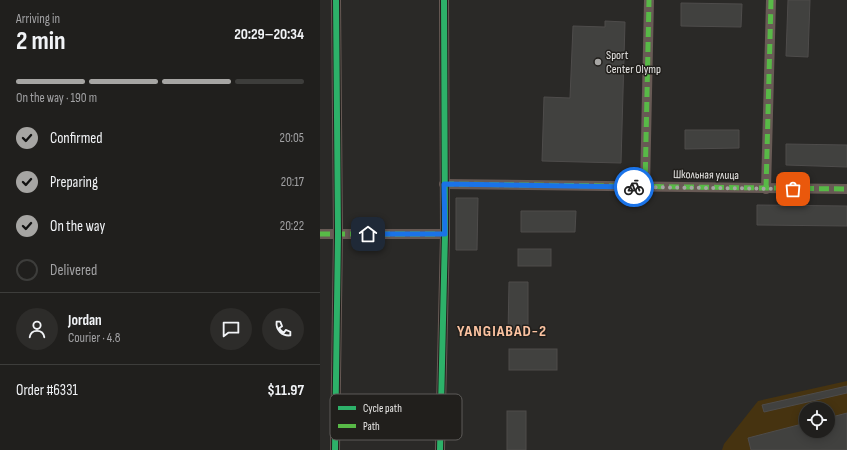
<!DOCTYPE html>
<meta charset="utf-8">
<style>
body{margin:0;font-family:"Sofia Sans Condensed",sans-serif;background:#2d2c2a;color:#f1f3f6;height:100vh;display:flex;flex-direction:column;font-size:15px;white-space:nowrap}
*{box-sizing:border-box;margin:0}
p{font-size:13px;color:#a2a2a4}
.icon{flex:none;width:22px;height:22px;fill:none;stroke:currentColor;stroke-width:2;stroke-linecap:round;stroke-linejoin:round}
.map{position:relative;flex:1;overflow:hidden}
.panel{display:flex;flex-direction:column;background:#201f1d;width:320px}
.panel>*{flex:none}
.controls{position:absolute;left:479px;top:402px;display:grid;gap:8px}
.controls a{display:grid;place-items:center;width:36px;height:36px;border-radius:50%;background:#201f1d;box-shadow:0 2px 10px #0003,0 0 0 1px #3d3d3b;font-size:20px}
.pin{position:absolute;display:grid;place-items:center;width:34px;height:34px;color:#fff;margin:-17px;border-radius:8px;box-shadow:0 2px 6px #0006}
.courier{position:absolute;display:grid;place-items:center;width:40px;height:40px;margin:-20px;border:3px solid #1a73e8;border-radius:50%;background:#fff;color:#222;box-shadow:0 1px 5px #0007}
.summary em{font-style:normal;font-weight:700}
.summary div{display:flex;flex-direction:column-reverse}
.summary{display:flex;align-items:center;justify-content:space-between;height:68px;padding:0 16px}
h1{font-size:26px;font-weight:700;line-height:30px}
.bar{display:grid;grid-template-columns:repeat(4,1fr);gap:6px 4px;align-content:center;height:48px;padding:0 16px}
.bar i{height:5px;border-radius:3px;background:#3d3d3b}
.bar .selected{background:#a6a5a3}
.bar p{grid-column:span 4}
.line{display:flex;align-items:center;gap:10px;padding:0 16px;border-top:1px solid #3d3d3b}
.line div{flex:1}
.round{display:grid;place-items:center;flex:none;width:42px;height:42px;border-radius:21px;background:#2d2c2a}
ol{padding:0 16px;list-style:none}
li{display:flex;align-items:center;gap:12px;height:44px}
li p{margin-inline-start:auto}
li .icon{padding:4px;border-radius:50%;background:#a6a5a3;color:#111;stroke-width:4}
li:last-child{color:#a2a2a4}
li i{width:22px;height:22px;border:2px solid #3d3d3b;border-radius:50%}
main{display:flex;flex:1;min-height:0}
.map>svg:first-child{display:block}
.green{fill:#463310;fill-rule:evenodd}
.building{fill:#41413f;stroke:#4e4c4b}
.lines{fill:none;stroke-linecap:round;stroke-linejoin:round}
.street{stroke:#685a55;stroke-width:10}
.quiet{stroke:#58b947;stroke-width:5;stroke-dasharray:10 5;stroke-linecap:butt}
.cycleway-casing{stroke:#211f1c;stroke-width:8}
.cycleway{stroke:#2db169;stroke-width:6}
.done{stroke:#a6a5a3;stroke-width:4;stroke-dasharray:0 7.2}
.route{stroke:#1a73e8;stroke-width:5}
.poi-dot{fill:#a6a5a3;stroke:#211f1c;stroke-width:1.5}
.labels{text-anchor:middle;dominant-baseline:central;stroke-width:3;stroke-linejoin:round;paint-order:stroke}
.poi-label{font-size:12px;fill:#e9e8e6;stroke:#211f1c;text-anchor:start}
.street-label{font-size:12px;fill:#e9e8e6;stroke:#211f1c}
.district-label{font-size:16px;font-weight:bold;letter-spacing:1px;fill:#fcc3a1;stroke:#211f1c}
.key{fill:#211f1c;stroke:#5d5b59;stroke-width:1}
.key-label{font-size:11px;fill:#e9e8e6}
</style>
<main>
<section class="panel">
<div class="summary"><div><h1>2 min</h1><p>Arriving in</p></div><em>20:29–20:34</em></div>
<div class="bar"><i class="selected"></i><i class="selected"></i><i class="selected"></i><i></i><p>On the way · 190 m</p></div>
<ol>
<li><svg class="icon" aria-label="check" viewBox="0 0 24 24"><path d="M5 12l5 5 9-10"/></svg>Confirmed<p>20:05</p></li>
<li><svg class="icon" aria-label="check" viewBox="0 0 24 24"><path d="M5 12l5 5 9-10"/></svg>Preparing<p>20:17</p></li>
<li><svg class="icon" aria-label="check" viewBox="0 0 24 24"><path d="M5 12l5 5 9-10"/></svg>On the way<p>20:22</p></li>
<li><i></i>Delivered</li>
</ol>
<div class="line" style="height:72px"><a class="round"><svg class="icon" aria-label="person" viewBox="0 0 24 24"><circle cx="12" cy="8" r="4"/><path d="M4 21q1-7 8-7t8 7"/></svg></a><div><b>Jordan</b><p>Courier · 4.8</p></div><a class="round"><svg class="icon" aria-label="chat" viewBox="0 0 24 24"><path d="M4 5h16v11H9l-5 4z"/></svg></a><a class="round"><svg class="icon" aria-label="phone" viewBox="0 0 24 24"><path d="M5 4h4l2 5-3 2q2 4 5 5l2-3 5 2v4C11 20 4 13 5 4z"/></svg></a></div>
<div class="line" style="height:52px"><div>Order #6331</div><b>$11.97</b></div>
</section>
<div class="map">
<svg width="527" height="450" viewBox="0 0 527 450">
<rect width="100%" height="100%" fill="#2a2927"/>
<!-- green -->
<path class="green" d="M527 381V450H402L404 444 438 401ZM486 409H508V431H486Z"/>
<!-- building -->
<g class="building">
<path d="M468 0H490L488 57 466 56Z"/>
<path d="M361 3 422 4 421 27 361 26Z"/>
<path d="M285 21 305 22 301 163 222 161 224 97 250 98 253 26 285 27Z"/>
<path d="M365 130H419V148L365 149Z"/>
<path d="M466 144 527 145V167L466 165Z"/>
<path d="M136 198H158L157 250H136Z"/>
<path d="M437 205 527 206V226L437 225Z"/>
<path d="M201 211H256L255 232H201Z"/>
<rect x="198" y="249" width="33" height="17"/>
<path d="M189 282H208V334H188Z"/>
<rect x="189" y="349" width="48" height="21"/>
<path d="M527 386V393L444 412 442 405Z"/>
<rect x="187" y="411" width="19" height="39"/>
<path d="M527 413V450H431L428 438 486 423V431H508V418Z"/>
</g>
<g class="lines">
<!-- street -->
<g class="street">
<path d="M124 184 527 189"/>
<path d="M325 187 329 0"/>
<path d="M446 189 451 0"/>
<path d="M0 234H125"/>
<path d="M15 450 18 234 16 0"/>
<path d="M120 450 125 234 124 0"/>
</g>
<!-- quiet -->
<g class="quiet">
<path d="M124 184 527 189"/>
<path d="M325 187 329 0"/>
<path d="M446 189 451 0"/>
<path d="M0 234H125"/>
</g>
<!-- cycleway casing -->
<g class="cycleway-casing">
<g id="cycleway">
<path d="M15 450 18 234 16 0"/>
<path d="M120 450 125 234 124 0"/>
</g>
</g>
<!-- cycleway -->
<use href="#cycleway" class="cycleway"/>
</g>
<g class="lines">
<!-- done -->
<path class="done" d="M314 187 473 189"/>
<!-- route -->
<path class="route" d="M48 234H125L124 184 314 187"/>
</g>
<!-- markers -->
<circle class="poi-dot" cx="278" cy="62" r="4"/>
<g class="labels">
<!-- poi labels -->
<g class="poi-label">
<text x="286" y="55">Sport<tspan x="286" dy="14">Center Olymp</tspan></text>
</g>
<!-- street labels -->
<g class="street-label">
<text transform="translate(386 175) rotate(1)">Школьная улица</text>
</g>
<!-- district labels -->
<g class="district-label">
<text x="182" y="331">YANGIABAD-2</text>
</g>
</g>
<!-- legend -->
<rect x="10" y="394" width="132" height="46" rx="6" class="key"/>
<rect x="18" y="406" width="18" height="4" fill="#2db169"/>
<rect x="18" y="424" width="18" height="4" fill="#58b947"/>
<g class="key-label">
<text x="43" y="412">Cycle path</text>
<text x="43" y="430">Path</text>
</g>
</svg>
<div class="controls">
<a><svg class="icon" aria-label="locate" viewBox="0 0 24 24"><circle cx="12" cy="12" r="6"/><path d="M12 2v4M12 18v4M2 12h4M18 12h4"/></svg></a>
</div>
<div class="pin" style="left:473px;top:189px;background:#ea580c"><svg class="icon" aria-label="bag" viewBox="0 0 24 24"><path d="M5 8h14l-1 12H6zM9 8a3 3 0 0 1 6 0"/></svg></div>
<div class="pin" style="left:48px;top:234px;background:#1f2937"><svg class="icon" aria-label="home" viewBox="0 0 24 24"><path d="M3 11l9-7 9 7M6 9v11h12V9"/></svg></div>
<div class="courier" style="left:314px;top:187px"><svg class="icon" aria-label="bike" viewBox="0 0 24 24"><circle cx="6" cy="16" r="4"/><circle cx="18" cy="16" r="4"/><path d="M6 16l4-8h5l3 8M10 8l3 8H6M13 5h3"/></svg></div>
</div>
</main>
